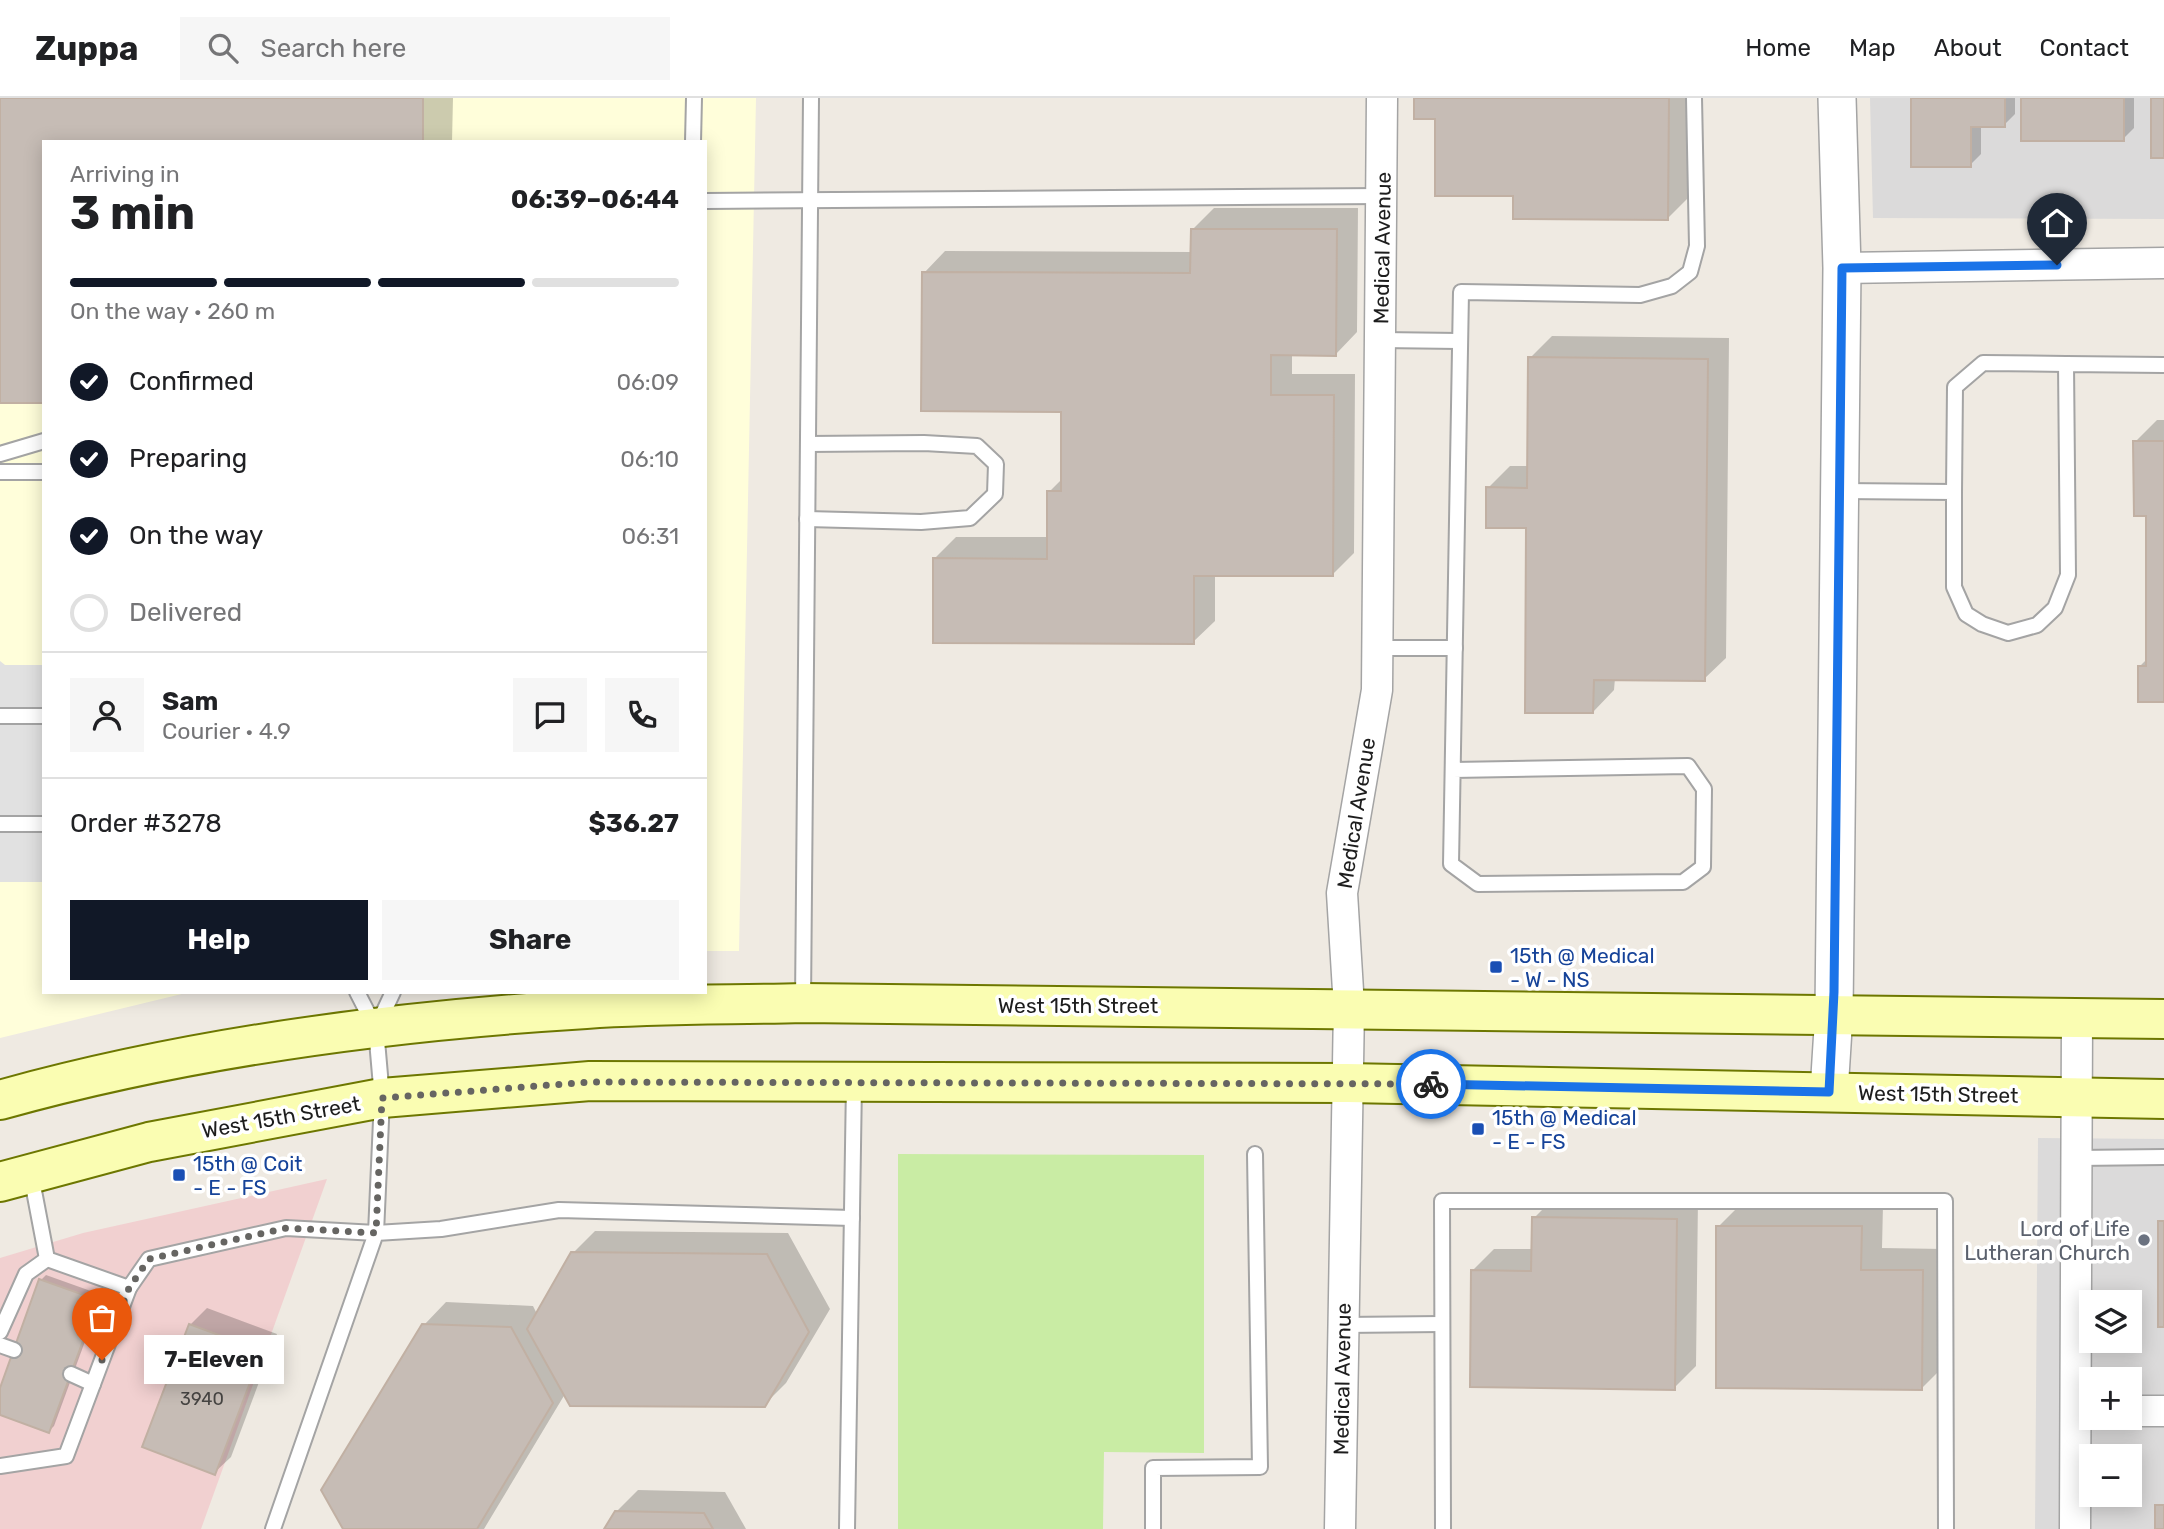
<!DOCTYPE html>
<meta charset="utf-8">
<style>
body{margin:0;font-family:Rubik,sans-serif;background:#f6f6f6;color:#202124;height:100vh;display:flex;flex-direction:column;font-size:26px;white-space:nowrap}
*{box-sizing:border-box;margin:0}
p{font-size:23px;color:#757577}
.icon{flex:none;width:38px;height:38px;fill:none;stroke:currentColor;stroke-width:2;stroke-linecap:round;stroke-linejoin:round}
.map{position:relative;flex:1;overflow:hidden}
.details{position:absolute;left:42px;top:42px;width:665px;height:854px;display:flex;flex-direction:column;background:#fff;border-radius:0px;box-shadow:0 4px 18px #0003}
.details>*{flex:none}
.controls{position:absolute;left:2079px;top:1192px;display:grid;gap:14px}
.controls a{display:grid;place-items:center;width:63px;height:63px;border-radius:0px;background:#fff;box-shadow:0 4px 18px #0003;font-size:35px}
.pin{position:absolute;display:grid;place-items:center;width:60px;height:60px;color:#fff;margin:-72px -30px;border-radius:50% 50% 50% 0;rotate:-45deg;box-shadow:0 0 7px #0007}
.pin .icon{rotate:45deg}
.courier{position:absolute;display:grid;place-items:center;width:70px;height:70px;margin:-35px;border:5px solid #1a73e8;border-radius:50%;background:#fff;color:#222;box-shadow:0 2px 9px #0007}
.bubble{position:absolute;height:49px;border-radius:0px;background:#fff;box-shadow:0 4px 18px #0003;font-size:23px;font-weight:700;line-height:49px;text-align:center}
.headline em{font-style:normal;font-weight:700}
.headline div{display:flex;flex-direction:column-reverse}
.headline{display:flex;align-items:center;justify-content:space-between;height:119px;padding:0 28px}
h1{font-size:46px;font-weight:700;line-height:52px}
.bar{display:grid;grid-template-columns:repeat(4,1fr);gap:10px 7px;align-content:center;height:84px;padding:0 28px}
.bar i{height:9px;border-radius:5px;background:#e0e0e0}
.bar .selected{background:#111827}
.bar p{grid-column:span 4}
.line{display:flex;align-items:center;gap:18px;padding:0 28px;border-top:2px solid #e0e0e0}
.line div{flex:1}
.round{display:grid;place-items:center;flex:none;width:74px;height:74px;border-radius:0px;background:#f6f6f6}
ol{padding:0 28px;list-style:none}
li{display:flex;align-items:center;gap:21px;height:77px}
li p{margin-inline-start:auto}
li .icon{padding:7px;border-radius:50%;background:#111827;color:#fff;stroke-width:4}
li:last-child{color:#757577}
li i{width:38px;height:38px;border:4px solid #e0e0e0;border-radius:50%}
.primary-button{display:flex;gap:14px;margin-top:auto;padding:14px 28px}
.primary-button a{flex:1;height:80px;border-radius:0px;background:#111827;color:#fff;font-size:28px;font-weight:700;line-height:80px;text-align:center}
.primary-button a+a{background:#f6f6f6;color:#202124}
header{display:flex;align-items:center;gap:42px;box-sizing:border-box;height:98px;padding:0 35px;background:#fff;border-bottom:2px solid #e0e0e0}
header strong{font-size:33px}
nav{display:flex;gap:38px;margin-inline-start:auto;font-size:24px}
.search{width:490px;height:63px;background:#f6f6f6;display:flex;align-items:center;gap:18px;box-sizing:border-box;padding:0 24px;border-radius:0px;color:#757577;font-size:26px}
.map>svg:first-child{display:block}
.residential{fill:#dbdada;fill-rule:evenodd}
.commercial{fill:#f1d0d0}
.education{fill:#fffeda}
.grass{fill:#c9eca4}
.parking{fill:#e1e1e1}
.shadow{fill:#0003}
.building{fill:#c6bcb5;stroke:#c1b0a3;stroke-width:2}
.lines{fill:none;stroke-linecap:round;stroke-linejoin:round}
.service-casing{stroke:#a4a4a4;stroke-width:18}
.minor-casing{stroke:#a4a4a4;stroke-width:33}
.tertiary-casing{stroke:#a4a4a4;stroke-width:40}
.secondary-casing{stroke:#6d7700;stroke-width:42}
.service{stroke:#fff;stroke-width:14}
.minor{stroke:#fff;stroke-width:30}
.tertiary{stroke:#fff;stroke-width:37}
.secondary{stroke:#fafdb2;stroke-width:38}
.done{stroke:#666562;stroke-width:7;stroke-dasharray:0 12.6}
.route{stroke:#1a73e8;stroke-width:9}
.transit-dot{fill:#1a4fb4;stroke:#fff;stroke-width:2.5}
.worship-dot{fill:#6b7280;stroke:#fff;stroke-width:2.5}
.labels{text-anchor:middle;dominant-baseline:central;stroke-width:7;stroke-linejoin:round;paint-order:stroke}
.number-label{font-size:18px;fill:#474543}
.street-label{font-size:21px;fill:#1d1d1d;stroke:#fff}
.transit-label{font-size:21px;fill:#164399;stroke:#fff;text-anchor:start}
.worship-label{font-size:21px;fill:#5b616d;stroke:#fff;text-anchor:end}
</style>
<header>
<strong>Zuppa</strong>
<div class="search"><svg class="icon" aria-label="search" viewBox="0 0 24 24"><circle cx="10" cy="10" r="6"/><path d="M15 15l6 6"/></svg>Search here</div>
<nav><a>Home</a><a>Map</a><a>About</a><a>Contact</a></nav>
</header>
<div class="map">
<svg width="2164" height="1431" viewBox="0 0 2164 1431">
<rect width="100%" height="100%" fill="#efeae2"/>
<!-- residential -->
<g class="residential">
<path d="M1870 0H2164V121L1873 120Z"/>
<path d="M2038 1040 2164 1041V1431H2035ZM2091 1204H2130V1242H2091ZM2091 1281H2130V1320H2091ZM2091 1358H2130V1396H2091Z"/>
</g>
<!-- commercial -->
<path class="commercial" d="M327 1081 201 1431H0V1160L83 1135Z"/>
<!-- education -->
<path class="education" d="M0 0H756L739 853H705V44H44V894H190L0 940Z"/>
<!-- grass -->
<path class="grass" d="M898 1056 1204 1057V1355L1104 1354 1103 1431H898Z"/>
<!-- parking -->
<path class="parking" d="M0 563 5 567H44V784H0Z"/>
<!-- shadow -->
<g class="shadow">
<path d="M0 0H453L452 44H44L0 303Z"/>
<path d="M1416 0H1690V98L1668 120 1515 97Z"/>
<path d="M1913 0H2015V16L2004 27H1981V56L1970 67Z"/>
<path d="M2023 0H2134V30L2123 41Z"/>
<path d="M1214 110H1358L1357 234 1336 256H1292V276H1355L1354 455 1333 476H1215V523L1193 544 934 461 956 439H1048L1049 394 1063 380V312L924 175 945 153 1192 154V132Z"/>
<path d="M1552 238 1729 240 1726 560 1704 581 1615 580 1614 592 1593 614 1528 429 1488 390 1510 368H1529L1530 260Z"/>
<path d="M2157 322H2164V602L2139 569 2148 560V416L2135 344Z"/>
<path d="M1556 1098 1698 1100 1696 1268 1674 1290 1472 1173 1494 1151H1533L1534 1120Z"/>
<path d="M1740 1107H1883L1882 1150 1944 1151V1268L1922 1290 1718 1129Z"/>
<path d="M595 1133 788 1135 830 1211 786 1285 764 1307 565 1296 484 1431H345L424 1227 446 1204 533 1208 537 1216 573 1155Z"/>
<path d="M46 1177 102 1197 54 1328 49 1333 0 1315V1295L41 1182Z"/>
<path d="M207 1210 277 1236 231 1359 214 1375 144 1348 191 1226Z"/>
<path d="M638 1392 725 1394 746 1431H606L616 1414Z"/>
</g>
<!-- building -->
<g class="building">
<path d="M0 0H423V44H44V305H0Z"/>
<path d="M1414 0H1669L1668 122 1513 121V98H1435V21H1414Z"/>
<path d="M1911 0H2005V29H1971V69H1911Z"/>
<rect x="2021" y="0" width="103" height="43"/>
<rect x="2151" y="0" width="13" height="60"/>
<path d="M1191 131H1337L1336 258 1271 257V297H1334L1333 478H1194V546L933 545V460L1047 461V393H1061V314L921 313 922 174 1190 175Z"/>
<path d="M1528 259 1708 261 1705 583 1594 582 1593 615H1525L1526 430H1486V389L1527 390Z"/>
<path d="M2133 343H2164V604H2138V568H2146V418H2134Z"/>
<path d="M1532 1119 1677 1121 1675 1292 1470 1289 1471 1172 1531 1173Z"/>
<rect x="2158" y="1123" width="6" height="106"/>
<path d="M1716 1128H1862L1861 1172H1923L1922 1292 1716 1290Z"/>
<path d="M571 1154 767 1156 809 1234 765 1309 570 1308 527 1231Z"/>
<path d="M39 1181 98 1202 49 1335 0 1317V1290Z"/>
<path d="M189 1226 262 1253 215 1377 142 1349Z"/>
<path d="M422 1226 511 1229 553 1305 477 1431H343L321 1392Z"/>
<rect x="2155" y="1407" width="9" height="24"/>
<path d="M615 1413 704 1415 713 1431H604Z"/>
</g>
<g class="lines">
<!-- service casing -->
<g class="service-casing">
<g id="service">
<path d="M693 44 694 0"/>
<path d="M705 103 1383 98"/>
<path d="M1381 242 1459 243"/>
<path d="M0 356 44 343"/>
<path d="M0 374H44"/>
<path d="M1841 393 1954 394V489L1966 516 1982 526 2008 535 2037 527 2055 510 2068 477 2066 266 2164 267"/>
<path d="M1954 394 1955 289 1983 265 2066 266"/>
<path d="M807 421 921 424 970 420 995 396 996 366 977 348 924 345 808 346"/>
<path d="M1377 550H1455"/>
<path d="M0 618H44"/>
<path d="M1453 672 1688 668 1704 691 1703 769 1683 784 1478 786 1451 766 1461 194 1640 197 1672 188 1690 174 1697 148 1694 0"/>
<path d="M0 726H44"/>
<path d="M803 904 811 0"/>
<path d="M378 926 393 894"/>
<path d="M2077 1060 2164 1059"/>
<path d="M31 1077 47 1161 129 1190 149 1161 286 1130 376 1135 382 1000 376 931 357 894"/>
<path d="M1343 1227 1442 1226"/>
<path d="M0 1234 26 1176 47 1161"/>
<path d="M0 1247 14 1252"/>
<path d="M71 1276 93 1286"/>
<path d="M0 1368 66 1358 129 1190"/>
<path d="M273 1431 376 1135 441 1131 559 1112 852 1120"/>
<path d="M847 1431 854 985"/>
<path d="M1153 1431V1370L1260 1369 1255 1056"/>
<path d="M1443 1431 1442 1103H1945L1946 1431"/>
</g>
</g>
<!-- minor casing -->
<g class="minor-casing">
<g id="minor">
<path d="M1842 170 2164 165"/>
<path d="M2130 1313H2164"/>
<path d="M1340 1431 1349 909 1342 795 1377 592 1382 0"/>
<path d="M2075 1431 2077 920"/>
</g>
</g>
<!-- tertiary casing -->
<g class="tertiary-casing">
<path id="tertiary" d="M1829 994 1834 915 1842 170 1837 0"/>
</g>
<!-- secondary casing -->
<g class="secondary-casing">
<g id="secondary">
<path d="M0 1002C190 949 389 923 586 911 658 906 731 907 803 905L2164 921"/>
<path d="M0 1084 149 1044 382 1000 590 983 1347 985 2164 1001"/>
</g>
</g>
<!-- service -->
<use href="#service" class="service"/>
<!-- minor -->
<use href="#minor" class="minor"/>
<!-- tertiary -->
<use href="#tertiary" class="tertiary"/>
<!-- secondary -->
<use href="#secondary" class="secondary"/>
</g>
<g class="lines">
<!-- done -->
<path class="done" d="M102 1262 129 1190 149 1161 286 1130 376 1135 382 1000 590 984 1431 986"/>
<!-- route -->
<path class="route" d="M1431 986 1829 994 1834 894 1842 170 2057 167"/>
</g>
<!-- markers -->
<g class="transit-dot">
<rect x="1489" y="862" width="14" height="14" rx="3.5"/>
<rect x="1471" y="1024" width="14" height="14" rx="3.5"/>
<rect x="172" y="1070" width="14" height="14" rx="3.5"/>
</g>
<circle class="worship-dot" cx="2144" cy="1142" r="7"/>
<g class="labels">
<!-- number labels -->
<g class="number-label">
<text x="202" y="1301">3940</text>
</g>
<!-- street labels -->
<g class="street-label">
<text transform="translate(1382 150) rotate(-89)">Medical Avenue</text>
<text transform="translate(1356 715) rotate(-81)">Medical Avenue</text>
<text x="1078" y="907">West 15th Street</text>
<text transform="translate(1938 996) rotate(1)">West 15th Street</text>
<text transform="translate(281 1019) rotate(-10)">West 15th Street</text>
<text transform="translate(1342 1281) rotate(-89)">Medical Avenue</text>
</g>
<!-- transit labels -->
<g class="transit-label">
<text x="1510" y="857">15th @ Medical<tspan x="1510" dy="24">- W - NS</tspan></text>
<text x="1492" y="1019">15th @ Medical<tspan x="1492" dy="24">- E - FS</tspan></text>
<text x="193" y="1065">15th @ Coit<tspan x="193" dy="24">- E - FS</tspan></text>
</g>
<!-- worship labels -->
<g class="worship-label">
<text x="2130" y="1130">Lord of Life<tspan x="2130" dy="24">Lutheran Church</tspan></text>
</g>
</g>
</svg>
<div class="controls">
<a><svg class="icon" aria-label="layers" viewBox="0 0 24 24"><path d="M12 4l9 5-9 5-9-5zM3 14l9 5 9-5"/></svg></a>
<a>+</a>
<a>−</a>
</div>
<div class="pin" style="left:102px;top:1262px;background:#ea580c"><svg class="icon" aria-label="bag" viewBox="0 0 24 24"><path d="M5 8h14l-1 12H6zM9 8a3 3 0 0 1 6 0"/></svg></div>
<div class="pin" style="left:2057px;top:167px;background:#1f2937"><svg class="icon" aria-label="home" viewBox="0 0 24 24"><path d="M3 11l9-7 9 7M6 9v11h12V9"/></svg></div>
<div class="courier" style="left:1431px;top:986px"><svg class="icon" aria-label="bike" viewBox="0 0 24 24"><circle cx="6" cy="16" r="4"/><circle cx="18" cy="16" r="4"/><path d="M6 16l4-8h5l3 8M10 8l3 8H6M13 5h3"/></svg></div>
<div class="bubble" style="left:144px;top:1237px;width:140px">7-Eleven</div>
<section class="details">
<div class="headline"><div><h1>3 min</h1><p>Arriving in</p></div><em>06:39–06:44</em></div>
<div class="bar"><i class="selected"></i><i class="selected"></i><i class="selected"></i><i></i><p>On the way · 260 m</p></div>
<ol>
<li><svg class="icon" aria-label="check" viewBox="0 0 24 24"><path d="M5 12l5 5 9-10"/></svg>Confirmed<p>06:09</p></li>
<li><svg class="icon" aria-label="check" viewBox="0 0 24 24"><path d="M5 12l5 5 9-10"/></svg>Preparing<p>06:10</p></li>
<li><svg class="icon" aria-label="check" viewBox="0 0 24 24"><path d="M5 12l5 5 9-10"/></svg>On the way<p>06:31</p></li>
<li><i></i>Delivered</li>
</ol>
<div class="line" style="height:126px"><a class="round"><svg class="icon" aria-label="person" viewBox="0 0 24 24"><circle cx="12" cy="8" r="4"/><path d="M4 21q1-7 8-7t8 7"/></svg></a><div><b>Sam</b><p>Courier · 4.9</p></div><a class="round"><svg class="icon" aria-label="chat" viewBox="0 0 24 24"><path d="M4 5h16v11H9l-5 4z"/></svg></a><a class="round"><svg class="icon" aria-label="phone" viewBox="0 0 24 24"><path d="M5 4h4l2 5-3 2q2 4 5 5l2-3 5 2v4C11 20 4 13 5 4z"/></svg></a></div>
<div class="line" style="height:91px"><div>Order #3278</div><b>$36.27</b></div>
<div class="primary-button"><a>Help</a><a>Share</a></div>
</section>
</div>
